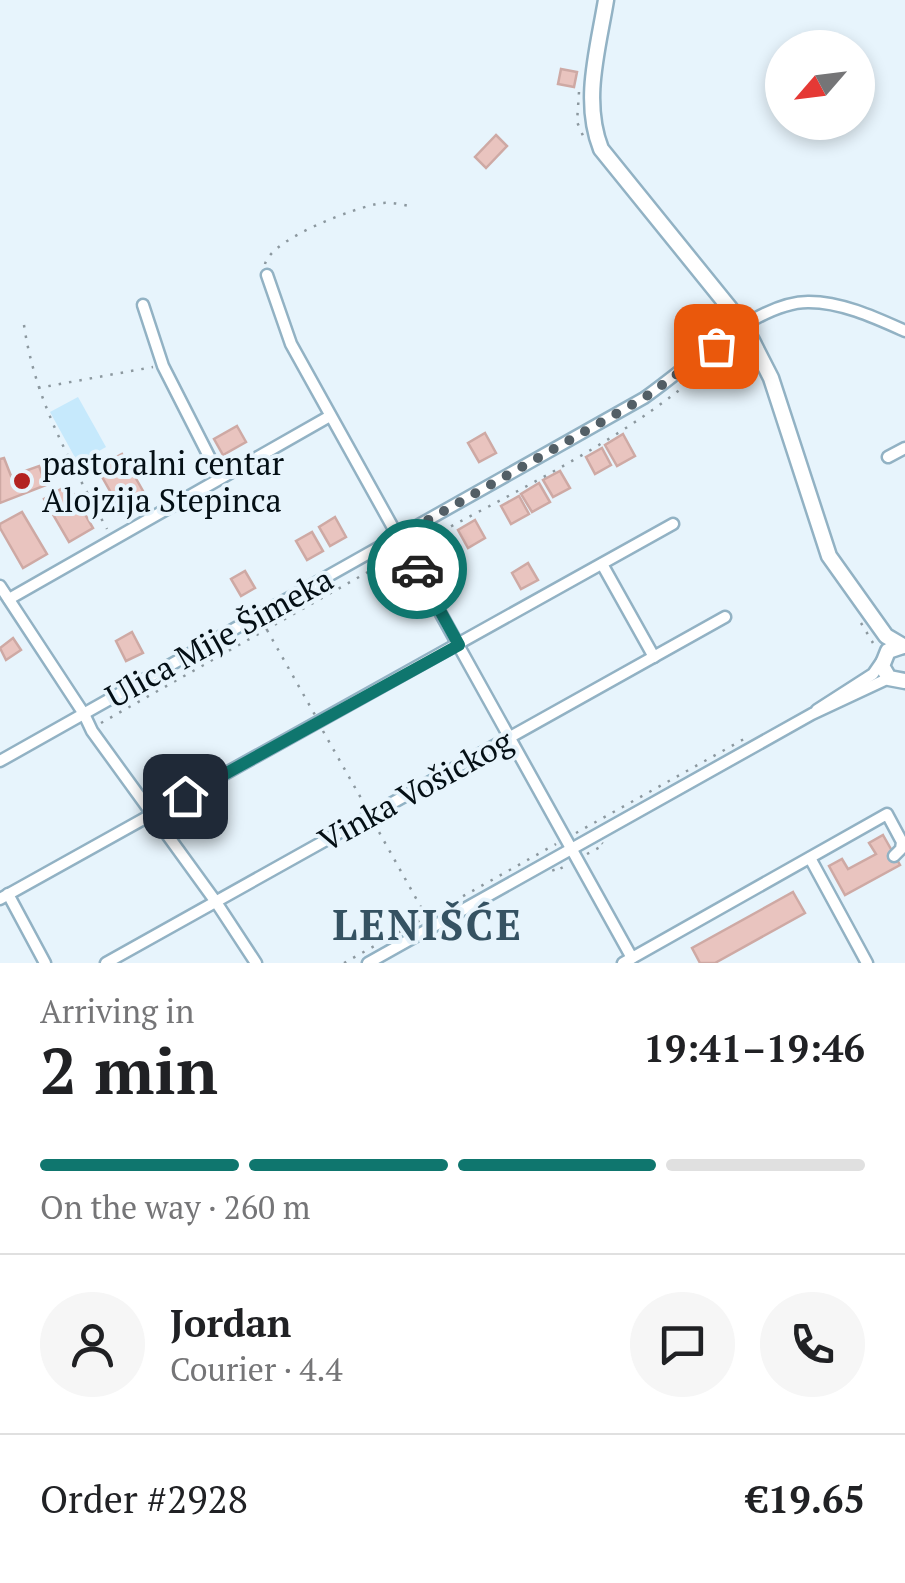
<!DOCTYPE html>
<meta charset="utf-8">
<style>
body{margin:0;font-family:"PT Serif",serif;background:#f6f6f6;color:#202124;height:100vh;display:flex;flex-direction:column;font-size:38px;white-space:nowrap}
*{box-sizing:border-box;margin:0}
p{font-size:32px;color:#757577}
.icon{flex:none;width:55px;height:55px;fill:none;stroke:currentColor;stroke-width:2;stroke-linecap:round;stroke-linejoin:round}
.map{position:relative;height:963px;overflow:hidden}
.details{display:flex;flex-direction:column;background:#fff;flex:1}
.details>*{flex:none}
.needle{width:65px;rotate:242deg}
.fabs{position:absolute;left:765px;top:30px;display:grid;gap:20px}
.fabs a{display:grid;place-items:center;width:110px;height:110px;border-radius:50%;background:#fff;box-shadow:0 5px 15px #0003;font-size:50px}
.pin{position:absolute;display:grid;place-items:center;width:85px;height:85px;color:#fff;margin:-42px;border-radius:20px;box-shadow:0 5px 15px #0006}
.courier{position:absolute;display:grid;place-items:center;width:100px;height:100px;margin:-50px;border:8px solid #0f766e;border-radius:50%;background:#fff;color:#222;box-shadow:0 2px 12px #0007}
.headline em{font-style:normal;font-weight:600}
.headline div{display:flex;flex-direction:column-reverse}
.headline{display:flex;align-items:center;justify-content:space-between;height:170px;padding:0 40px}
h1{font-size:65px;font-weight:600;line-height:75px}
.bar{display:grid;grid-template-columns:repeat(4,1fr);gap:15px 10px;align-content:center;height:120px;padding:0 40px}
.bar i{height:12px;border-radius:8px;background:#e0e0e0}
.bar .active{background:#0f766e}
.bar p{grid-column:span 4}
.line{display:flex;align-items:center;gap:25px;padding:0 40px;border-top:2px solid #e0e0e0}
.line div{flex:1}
.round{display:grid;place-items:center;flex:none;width:105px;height:105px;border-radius:52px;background:#f6f6f6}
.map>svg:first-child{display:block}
.green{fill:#c6e9fc}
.building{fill:#e9c4bf;stroke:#cea9a4;stroke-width:2.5}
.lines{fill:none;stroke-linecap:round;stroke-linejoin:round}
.minor-casing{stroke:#92b2c4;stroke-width:15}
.major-casing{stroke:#92b2c4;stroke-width:19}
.path{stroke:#8c989f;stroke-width:2.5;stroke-dasharray:2.5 8;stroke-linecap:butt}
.minor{stroke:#fff;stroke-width:10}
.major{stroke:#fff;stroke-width:14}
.done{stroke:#535f66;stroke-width:10;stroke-dasharray:0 18}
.route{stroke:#0f766e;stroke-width:12}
.poi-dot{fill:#b32321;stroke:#e7f4fc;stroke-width:4}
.labels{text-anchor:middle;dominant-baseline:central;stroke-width:8;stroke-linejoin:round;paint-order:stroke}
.poi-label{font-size:32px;fill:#040f15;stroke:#e7f4fc;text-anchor:start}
.street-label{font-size:32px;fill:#040f15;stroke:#e7f4fc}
.district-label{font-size:42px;font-weight:bold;letter-spacing:2.5px;fill:#355262;stroke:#e7f4fc}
</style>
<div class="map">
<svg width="905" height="963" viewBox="0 0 905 963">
<rect width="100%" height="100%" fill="#e7f4fc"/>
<!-- green -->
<path class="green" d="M78 397 106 447 78 463 50 412Z"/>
<!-- building -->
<g class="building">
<path d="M561 69 577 72 574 87 558 84Z"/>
<path d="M496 135 507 146 486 168 475 157Z"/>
<path d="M237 426 246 442 223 455 214 439Z"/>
<path d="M485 433 496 453 479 462 468 443Z"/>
<path d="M623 434 635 456 617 466 605 445Z"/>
<path d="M602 448 611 465 595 474 586 457Z"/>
<path d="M122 454 147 498 122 512 97 468Z"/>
<path d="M4 458 11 476 39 466 46 485 0 503V459Z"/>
<path d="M560 471 570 488 553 497 543 480Z"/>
<path d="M539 483 550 502 532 512 521 494Z"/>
<path d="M68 485 93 528 69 542 44 499Z"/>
<path d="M519 496 529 514 511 524 501 506Z"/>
<path d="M22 512 47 554 23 568 0 528V524Z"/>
<path d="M335 517 346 537 330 546 319 527Z"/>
<path d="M475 520 485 538 468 548 458 530Z"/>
<path d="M312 532 323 551 307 560 296 541Z"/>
<path d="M528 563 538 580 521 589 512 573Z"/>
<path d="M245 571 255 588 241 596 231 579Z"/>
<path d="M132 632 143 653 126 661 116 641Z"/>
<path d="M13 638 21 650 6 660 0 648Z"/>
<path d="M883 835 900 865 845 895 829 866 842 859 848 869 876 854 869 843Z"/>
<path d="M793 892 805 913 715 963H700L692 948Z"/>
</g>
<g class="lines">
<!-- minor casing -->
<g class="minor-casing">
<g id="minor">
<path d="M267 275 291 344 632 958"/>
<path d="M143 305 163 366 220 478"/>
<path d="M888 457 905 448"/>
<path d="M602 564 654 657"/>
<path d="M0 586 84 714 92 731 216 902 256 963"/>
<path d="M9 599 330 416"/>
<path d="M817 710 873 674 882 661"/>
<path d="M0 761 644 398C686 369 757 301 809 302 842 302 876 318 905 331"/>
<path d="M810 858 867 963"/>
<path d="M8 894 45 963"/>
<path d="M0 899 673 524"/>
<path d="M106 963 725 617"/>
<path d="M368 963 812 714 889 678"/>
<path d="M623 963 887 814 902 842 901 849 894 856"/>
</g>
</g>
<!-- major casing -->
<g class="major-casing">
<g id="major">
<path d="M606 0C598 49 582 101 601 149L745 327 771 378 829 556 886 636 903 646"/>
<path d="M903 646 888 651 882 666 889 678 905 681"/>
</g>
</g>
<!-- path -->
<g class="path">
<path d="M579 92 577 122 584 138"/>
<path d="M265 264C272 238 356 207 382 203 392 202 404 205 414 207"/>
<path d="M24 325C35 401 71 463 107 529"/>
<path d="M38 388 153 367"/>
<path d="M414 546C514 492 638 434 720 355"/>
<path d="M861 623 873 643"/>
<path d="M267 630 315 715"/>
<path d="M101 723 398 555"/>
<path d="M323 731 366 807"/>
<path d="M374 823 422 909"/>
<path d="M576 833 744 739"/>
<path d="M587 854 604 845 602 843"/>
<path d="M553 869 554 872 567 865"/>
<path d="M344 963 556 844"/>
</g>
<!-- minor -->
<use href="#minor" class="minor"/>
<!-- major -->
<use href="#major" class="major"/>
</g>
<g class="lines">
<!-- done -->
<path class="done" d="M417 569 398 537 644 398 716 346"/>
<!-- route -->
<path class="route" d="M185 796 459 645 417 569"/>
</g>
<!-- markers -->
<circle class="poi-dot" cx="22" cy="481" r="10"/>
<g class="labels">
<!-- poi labels -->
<g class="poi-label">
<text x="42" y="463">pastoralni centar<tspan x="42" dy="37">Alojzija Stepinca</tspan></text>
</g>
<!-- street labels -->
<g class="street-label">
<text transform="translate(219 637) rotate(-29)">Ulica Mije Šimeka</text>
<text transform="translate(415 790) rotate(-29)">Vinka Vošickog</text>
</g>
<!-- district labels -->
<g class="district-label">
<text x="428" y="924">LENIŠĆE</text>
</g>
</g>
</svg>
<div class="fabs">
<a><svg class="needle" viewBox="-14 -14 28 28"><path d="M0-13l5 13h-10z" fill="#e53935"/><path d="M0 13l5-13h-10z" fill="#757577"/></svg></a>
</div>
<div class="pin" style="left:716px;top:346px;background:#ea580c"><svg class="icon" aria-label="bag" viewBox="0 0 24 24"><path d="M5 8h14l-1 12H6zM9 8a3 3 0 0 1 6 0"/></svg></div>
<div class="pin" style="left:185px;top:796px;background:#1f2937"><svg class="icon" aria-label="home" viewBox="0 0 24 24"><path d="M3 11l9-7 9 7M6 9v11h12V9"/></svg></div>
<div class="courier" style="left:417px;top:569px"><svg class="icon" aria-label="car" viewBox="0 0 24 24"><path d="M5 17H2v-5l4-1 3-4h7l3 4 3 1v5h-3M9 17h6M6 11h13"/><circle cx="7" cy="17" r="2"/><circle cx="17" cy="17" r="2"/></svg></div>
</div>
<section class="details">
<div class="headline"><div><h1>2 min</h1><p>Arriving in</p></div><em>19:41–19:46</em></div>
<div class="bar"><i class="active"></i><i class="active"></i><i class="active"></i><i></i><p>On the way · 260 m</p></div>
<div class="line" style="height:180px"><a class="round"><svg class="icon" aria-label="person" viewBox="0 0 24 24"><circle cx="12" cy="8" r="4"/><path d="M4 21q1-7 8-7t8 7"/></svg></a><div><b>Jordan</b><p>Courier · 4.4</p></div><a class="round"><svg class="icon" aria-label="chat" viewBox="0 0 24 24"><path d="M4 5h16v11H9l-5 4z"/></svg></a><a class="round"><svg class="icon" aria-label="phone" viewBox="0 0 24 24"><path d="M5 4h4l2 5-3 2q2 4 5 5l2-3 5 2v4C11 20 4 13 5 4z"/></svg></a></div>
<div class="line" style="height:130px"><div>Order #2928</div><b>€19.65</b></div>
</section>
